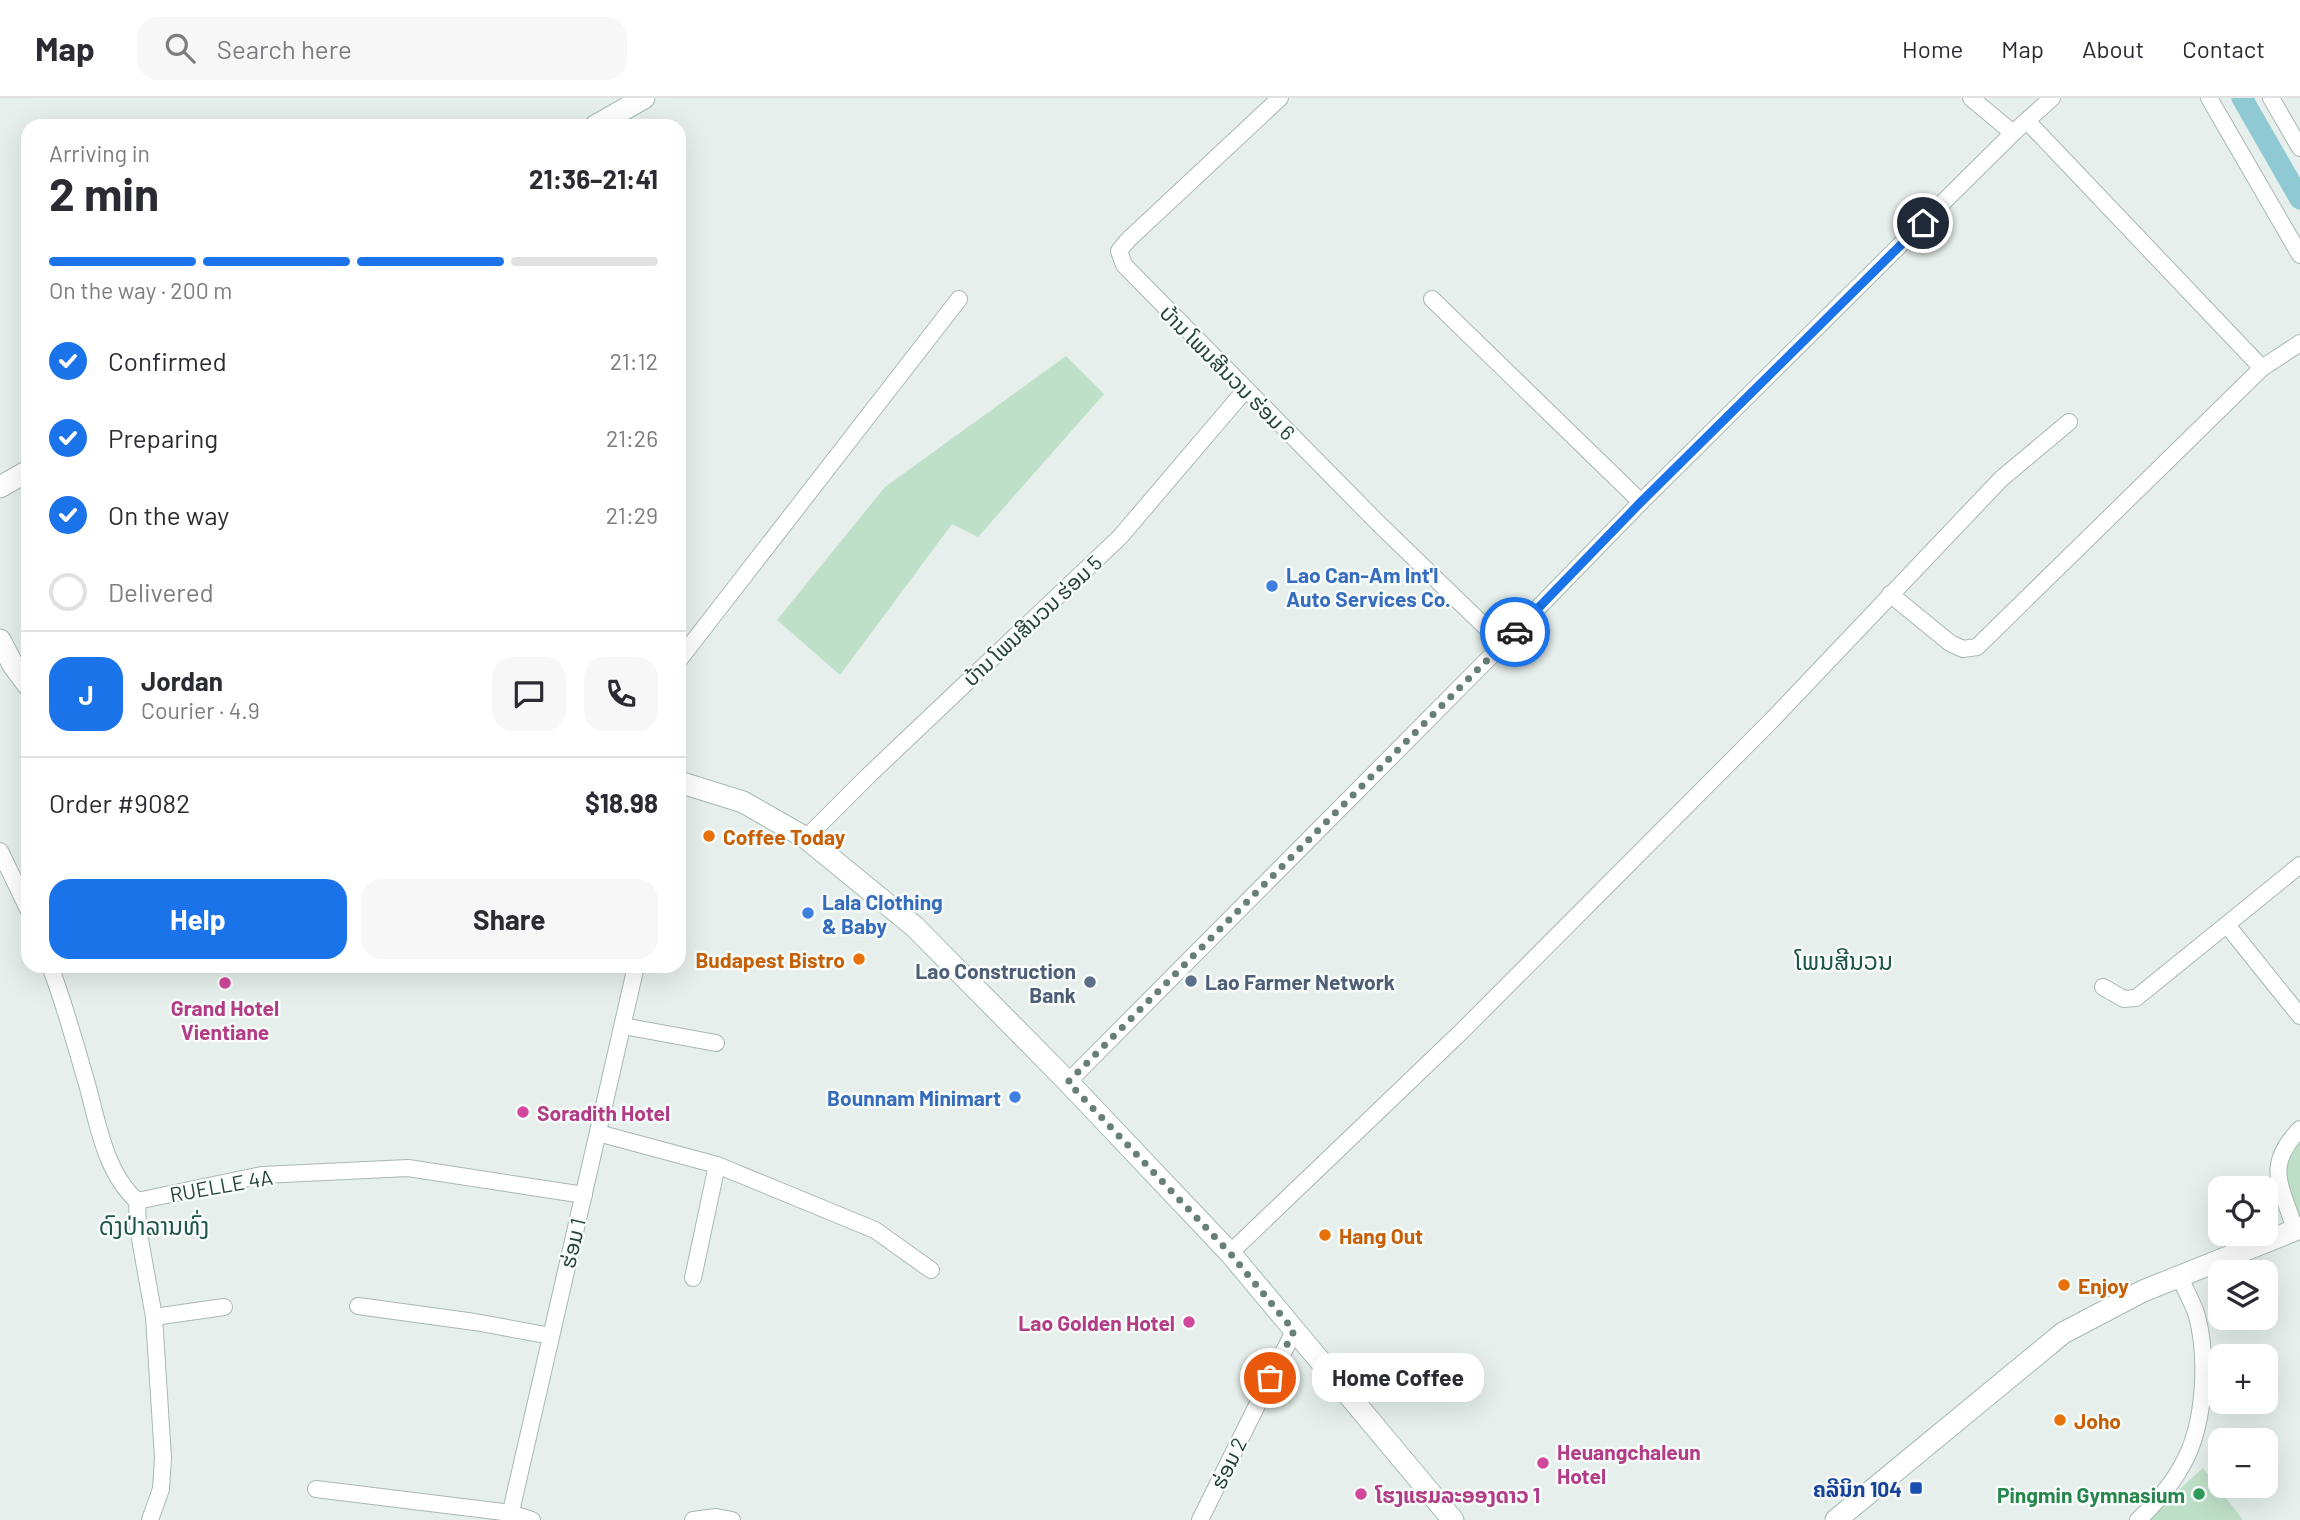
<!DOCTYPE html>
<meta charset="utf-8">
<style>
body{margin:0;font-family:Barlow,"Noto Sans Lao",sans-serif;background:#f7f7f7;color:#2b2b33;height:100vh;display:flex;flex-direction:column;font-size:26px;white-space:nowrap}
*{box-sizing:border-box;margin:0}
p{font-size:23px;color:#7c7c81}
.icon{flex:none;width:38px;height:38px;fill:none;stroke:currentColor;stroke-width:2;stroke-linecap:round;stroke-linejoin:round}
.map{position:relative;flex:1;overflow:hidden}
.sheet{position:absolute;left:21px;top:21px;width:665px;height:854px;display:flex;flex-direction:column;background:#fff;border-radius:21px;box-shadow:0 7px 28px #0002}
.sheet>*{flex:none}
.controls{position:absolute;left:2208px;top:1078px;display:grid;gap:14px}
.controls a{display:grid;place-items:center;width:70px;height:70px;border-radius:14px;background:#fff;box-shadow:0 7px 28px #0002;font-size:35px}
.pin{position:absolute;display:grid;place-items:center;width:60px;height:60px;color:#fff;margin:-30px;border:4px solid #fff;border-radius:50%;box-shadow:0 2px 7px #0007}
.courier{position:absolute;display:grid;place-items:center;width:70px;height:70px;margin:-35px;border:5px solid #1a73e8;border-radius:50%;background:#fff;color:#222;box-shadow:0 2px 9px #0007}
.bubble{position:absolute;height:49px;border-radius:21px;background:#fff;box-shadow:0 7px 28px #0002;font-size:23px;font-weight:700;line-height:49px;text-align:center}
.summary em{font-style:normal;font-weight:700}
.summary div{display:flex;flex-direction:column-reverse}
.summary{display:flex;align-items:center;justify-content:space-between;height:119px;padding:0 28px}
h1{font-size:46px;font-weight:700;line-height:52px}
.bar{display:grid;grid-template-columns:repeat(4,1fr);gap:10px 7px;align-content:center;height:84px;padding:0 28px}
.bar i{height:9px;border-radius:5px;background:#e1e1e2}
.bar .current{background:#1a73e8}
.bar p{grid-column:span 4}
.line{display:flex;align-items:center;gap:18px;padding:0 28px;border-top:2px solid #e1e1e2}
.line div{flex:1}
.round{display:grid;place-items:center;flex:none;width:74px;height:74px;border-radius:21px;background:#f7f7f7}
ol{padding:0 28px;list-style:none}
li{display:flex;align-items:center;gap:21px;height:77px}
li p{margin-inline-start:auto}
li .icon{padding:7px;border-radius:50%;background:#1a73e8;color:#fff;stroke-width:4}
li:last-child{color:#7c7c81}
li i{width:38px;height:38px;border:4px solid #e1e1e2;border-radius:50%}
.primary-button{display:flex;gap:14px;margin-top:auto;padding:14px 28px}
.primary-button a{flex:1;height:80px;border-radius:21px;background:#1a73e8;color:#fff;font-size:28px;font-weight:700;line-height:80px;text-align:center}
.primary-button a+a{background:#f7f7f7;color:#2b2b33}
header{display:flex;align-items:center;gap:42px;box-sizing:border-box;height:98px;padding:0 35px;background:#fff;border-bottom:2px solid #e1e1e2}
header strong{font-size:33px}
nav{display:flex;gap:38px;margin-inline-start:auto;font-size:24px}
.search{width:490px;height:63px;background:#f7f7f7;display:flex;align-items:center;gap:18px;box-sizing:border-box;padding:0 24px;border-radius:21px;color:#7c7c81;font-size:26px}
.map>svg:first-child{display:block}
.green{fill:#bfe0c8}
.lines{fill:none;stroke-linecap:round;stroke-linejoin:round}
.canal{stroke:#8ec9d4;stroke-width:21}
.street-casing{stroke:#a8b8b2;stroke-width:18}
.secondary-casing{stroke:#a4bbb3;stroke-width:23}
.street{stroke:#fff;stroke-width:16}
.secondary{stroke:#fff;stroke-width:21}
.done{stroke:#687f78;stroke-width:7;stroke-dasharray:0 12.6}
.route{stroke:#1a73e8;stroke-width:9}
.shop-dot{fill:#3f7fe0;stroke:#f7fbf9;stroke-width:2.5}
.food-dot{fill:#e8710a;stroke:#f7fbf9;stroke-width:2.5}
.service-dot{fill:#5c6f8a;stroke:#f7fbf9;stroke-width:2.5}
.hotel-dot{fill:#d1479c;stroke:#f7fbf9;stroke-width:2.5}
.transit-dot{fill:#1a4fb4;stroke:#f7fbf9;stroke-width:2.5}
.leisure-dot{fill:#2e9e5b;stroke:#f7fbf9;stroke-width:2.5}
.labels{text-anchor:middle;dominant-baseline:central;stroke-width:5;stroke-linejoin:round;paint-order:stroke}
.street-label{font-size:21px;fill:#24423a;stroke:#f7fbf9}
.shop-label{font-size:21px;font-weight:bold;fill:#366cbe;stroke:#f7fbf9;text-anchor:start}
.food-label{font-size:21px;font-weight:bold;fill:#c56008;stroke:#f7fbf9;text-anchor:start}
.service-label{font-size:21px;font-weight:bold;fill:#4e5e75;stroke:#f7fbf9;text-anchor:end}
.hotel-label{font-size:21px;font-weight:bold;fill:#b23c85;stroke:#f7fbf9;text-anchor:start}
.transit-label{font-size:21px;font-weight:bold;fill:#164399;stroke:#f7fbf9;text-anchor:end}
.leisure-label{font-size:21px;font-weight:bold;fill:#27864d;stroke:#f7fbf9;text-anchor:end}
.quarter-label{font-size:24px;fill:#1f5548;stroke:#f7fbf9}
</style>
<header>
<strong>Map</strong>
<div class="search"><svg class="icon" aria-label="search" viewBox="0 0 24 24"><circle cx="10" cy="10" r="6"/><path d="M15 15l6 6"/></svg>Search here</div>
<nav><a>Home</a><a>Map</a><a>About</a><a>Contact</a></nav>
</header>
<div class="map">
<svg width="2300" height="1422" viewBox="0 0 2300 1422">
<rect width="100%" height="100%" fill="#e6efeb"/>
<!-- green -->
<g class="green">
<path d="M1066 258 1104 296 978 439 952 426 840 577 777 522 885 389Z"/>
<path d="M2300 1027V1130L2278 1073Z"/>
<path d="M2203 1370 2243 1422H2145Z"/>
</g>
<g class="lines">
<!-- canal -->
<path class="canal" d="M2242 0 2300 101"/>
<!-- street casing -->
<g class="street-casing">
<g id="street">
<path d="M1280 0 1128 142 1119 153 1124 167 1377 424 1503 546"/>
<path d="M1971 0 2013 35"/>
<path d="M2209 0 2300 157"/>
<path d="M2271 0 2300 50"/>
<path d="M2027 23 2262 270"/>
<path d="M1432 201 1641 404"/>
<path d="M1890 496 1950 545 1963 551 1977 549 2262 270 2300 245"/>
<path d="M679 562 959 201"/>
<path d="M806 740 868 678 1120 439 1246 291"/>
<path d="M0 753 28 811"/>
<path d="M2227 827 2300 918"/>
<path d="M50 868C65 907 75 946 87 986 98 1026 105 1074 137 1103"/>
<path d="M2103 889 2124 901 2136 900 2300 767"/>
<path d="M623 928 716 945"/>
<path d="M1068 984 1503 546 1641 404 2013 35 2052 0"/>
<path d="M598 1035 717 1067 875 1132 931 1172"/>
<path d="M2295 1132C2282 1088 2263 1069 2300 1031"/>
<path d="M1230 1155 1461 934 1771 623 2001 381 2069 324"/>
<path d="M693 1180 717 1067"/>
<path d="M358 1208 475 1224 551 1238"/>
<path d="M154 1219 224 1209"/>
<path d="M316 1391 511 1415 532 1422"/>
<path d="M150 1422 161 1391 163 1360 154 1219 138 1130 137 1103 262 1077 408 1070 584 1097"/>
<path d="M509 1422 636 868"/>
<path d="M693 1422 716 1419 732 1422"/>
<path d="M1200 1422 1294 1233"/>
<path d="M2138 1422C2156 1405 2174 1384 2185 1362 2205 1323 2208 1260 2197 1218 2193 1205 2185 1191 2179 1178"/>
</g>
</g>
<!-- secondary casing -->
<g class="secondary-casing">
<g id="secondary">
<path d="M595 28 644 0"/>
<path d="M0 389 28 373"/>
<path d="M0 542 13 567 28 587"/>
<path d="M679 684 743 704 806 740 915 829 1068 984 1230 1155 1453 1422"/>
<path d="M1836 1422 2063 1235 2143 1193 2300 1130"/>
</g>
</g>
<!-- street -->
<use href="#street" class="street"/>
<!-- secondary -->
<use href="#secondary" class="secondary"/>
</g>
<g class="lines">
<!-- done -->
<path class="done" d="M1270 1280 1294 1233 1230 1155 1068 984 1515 534"/>
<!-- route -->
<path class="route" d="M1515 534 1641 404 1923 125"/>
</g>
<!-- markers -->
<g class="shop-dot">
<circle cx="1272" cy="488" r="7"/>
<circle cx="808" cy="815" r="7"/>
<circle cx="1015" cy="999" r="7"/>
</g>
<g class="food-dot">
<circle cx="709" cy="738" r="7"/>
<circle cx="859" cy="861" r="7"/>
<circle cx="1325" cy="1137" r="7"/>
<circle cx="2064" cy="1187" r="7"/>
<circle cx="2060" cy="1322" r="7"/>
</g>
<g class="service-dot">
<circle cx="1191" cy="883" r="7"/>
<circle cx="1090" cy="884" r="7"/>
</g>
<g class="hotel-dot">
<circle cx="225" cy="885" r="7"/>
<circle cx="523" cy="1014" r="7"/>
<circle cx="1189" cy="1224" r="7"/>
<circle cx="1543" cy="1365" r="7"/>
<circle cx="1361" cy="1396" r="7"/>
</g>
<rect class="transit-dot" x="1909" y="1383" width="14" height="14" rx="3.5"/>
<circle class="leisure-dot" cx="2199" cy="1396" r="7"/>
<g class="labels">
<!-- street labels -->
<g class="street-label">
<text transform="translate(1228 274) rotate(45)">ບ້ານ ໂພນສີນວນ ຮ່ອມ 6</text>
<text transform="translate(1032 522) rotate(-43)">ບ້ານ ໂພນສີນວນ ຮ່ອມ 5</text>
<text transform="translate(221 1087) rotate(-10)">RUELLE 4A</text>
<text transform="translate(572 1145) rotate(-77)">ຮ່ອມ 1</text>
<text transform="translate(1228 1365) rotate(-64)">ຮ່ອມ 2</text>
</g>
<!-- shop labels -->
<g class="shop-label">
<text x="1286" y="476">Lao Can-Am Int'l<tspan x="1286" dy="24">Auto Services Co.</tspan></text>
<text x="822" y="803">Lala Clothing<tspan x="822" dy="24">&amp; Baby</tspan></text>
<text x="1001" y="999" text-anchor="end">Bounnam Minimart</text>
</g>
<!-- food labels -->
<g class="food-label">
<text x="723" y="738">Coffee Today</text>
<text x="845" y="861" text-anchor="end">Budapest Bistro</text>
<text x="1339" y="1137">Hang Out</text>
<text x="2078" y="1187">Enjoy</text>
<text x="2074" y="1322">Joho</text>
</g>
<!-- service labels -->
<g class="service-label">
<text x="1076" y="872">Lao Construction<tspan x="1076" dy="24">Bank</tspan></text>
<text x="1205" y="883" text-anchor="start">Lao Farmer Network</text>
</g>
<!-- hotel labels -->
<g class="hotel-label">
<text x="225" y="909" text-anchor="middle">Grand Hotel<tspan x="225" dy="24">Vientiane</tspan></text>
<text x="537" y="1014">Soradith Hotel</text>
<text x="1175" y="1224" text-anchor="end">Lao Golden Hotel</text>
<text x="1557" y="1353">Heuangchaleun<tspan x="1557" dy="24">Hotel</tspan></text>
<text x="1375" y="1396">ໂຮງແຮມລະອອງດາວ 1</text>
</g>
<!-- transit labels -->
<g class="transit-label">
<text x="1902" y="1390">ຄລີນິກ 104</text>
</g>
<!-- leisure labels -->
<g class="leisure-label">
<text x="2185" y="1396">Pingmin Gymnasium</text>
</g>
<!-- quarter labels -->
<g class="quarter-label">
<text x="1844" y="862">ໂພນສີນວນ</text>
<text x="154" y="1127">ດົງປ່າລານທົ່ງ</text>
</g>
</g>
</svg>
<div class="controls">
<a><svg class="icon" aria-label="locate" viewBox="0 0 24 24"><circle cx="12" cy="12" r="6"/><path d="M12 2v4M12 18v4M2 12h4M18 12h4"/></svg></a>
<a><svg class="icon" aria-label="layers" viewBox="0 0 24 24"><path d="M12 4l9 5-9 5-9-5zM3 14l9 5 9-5"/></svg></a>
<a>+</a>
<a>−</a>
</div>
<div class="pin" style="left:1270px;top:1280px;background:#ea580c"><svg class="icon" aria-label="bag" viewBox="0 0 24 24"><path d="M5 8h14l-1 12H6zM9 8a3 3 0 0 1 6 0"/></svg></div>
<div class="pin" style="left:1923px;top:125px;background:#1f2937"><svg class="icon" aria-label="home" viewBox="0 0 24 24"><path d="M3 11l9-7 9 7M6 9v11h12V9"/></svg></div>
<div class="courier" style="left:1515px;top:534px"><svg class="icon" aria-label="car" viewBox="0 0 24 24"><path d="M5 17H2v-5l4-1 3-4h7l3 4 3 1v5h-3M9 17h6M6 11h13"/><circle cx="7" cy="17" r="2"/><circle cx="17" cy="17" r="2"/></svg></div>
<div class="bubble" style="left:1312px;top:1255px;width:172px">Home Coffee</div>
<section class="sheet">
<div class="summary"><div><h1>2 min</h1><p>Arriving in</p></div><em>21:36–21:41</em></div>
<div class="bar"><i class="current"></i><i class="current"></i><i class="current"></i><i></i><p>On the way · 200 m</p></div>
<ol>
<li><svg class="icon" aria-label="check" viewBox="0 0 24 24"><path d="M5 12l5 5 9-10"/></svg>Confirmed<p>21:12</p></li>
<li><svg class="icon" aria-label="check" viewBox="0 0 24 24"><path d="M5 12l5 5 9-10"/></svg>Preparing<p>21:26</p></li>
<li><svg class="icon" aria-label="check" viewBox="0 0 24 24"><path d="M5 12l5 5 9-10"/></svg>On the way<p>21:29</p></li>
<li><i></i>Delivered</li>
</ol>
<div class="line" style="height:126px"><b class="round" style="background:#1a73e8;color:#fff">J</b><div><b>Jordan</b><p>Courier · 4.9</p></div><a class="round"><svg class="icon" aria-label="chat" viewBox="0 0 24 24"><path d="M4 5h16v11H9l-5 4z"/></svg></a><a class="round"><svg class="icon" aria-label="phone" viewBox="0 0 24 24"><path d="M5 4h4l2 5-3 2q2 4 5 5l2-3 5 2v4C11 20 4 13 5 4z"/></svg></a></div>
<div class="line" style="height:91px"><div>Order #9082</div><b>$18.98</b></div>
<div class="primary-button"><a>Help</a><a>Share</a></div>
</section>
</div>
